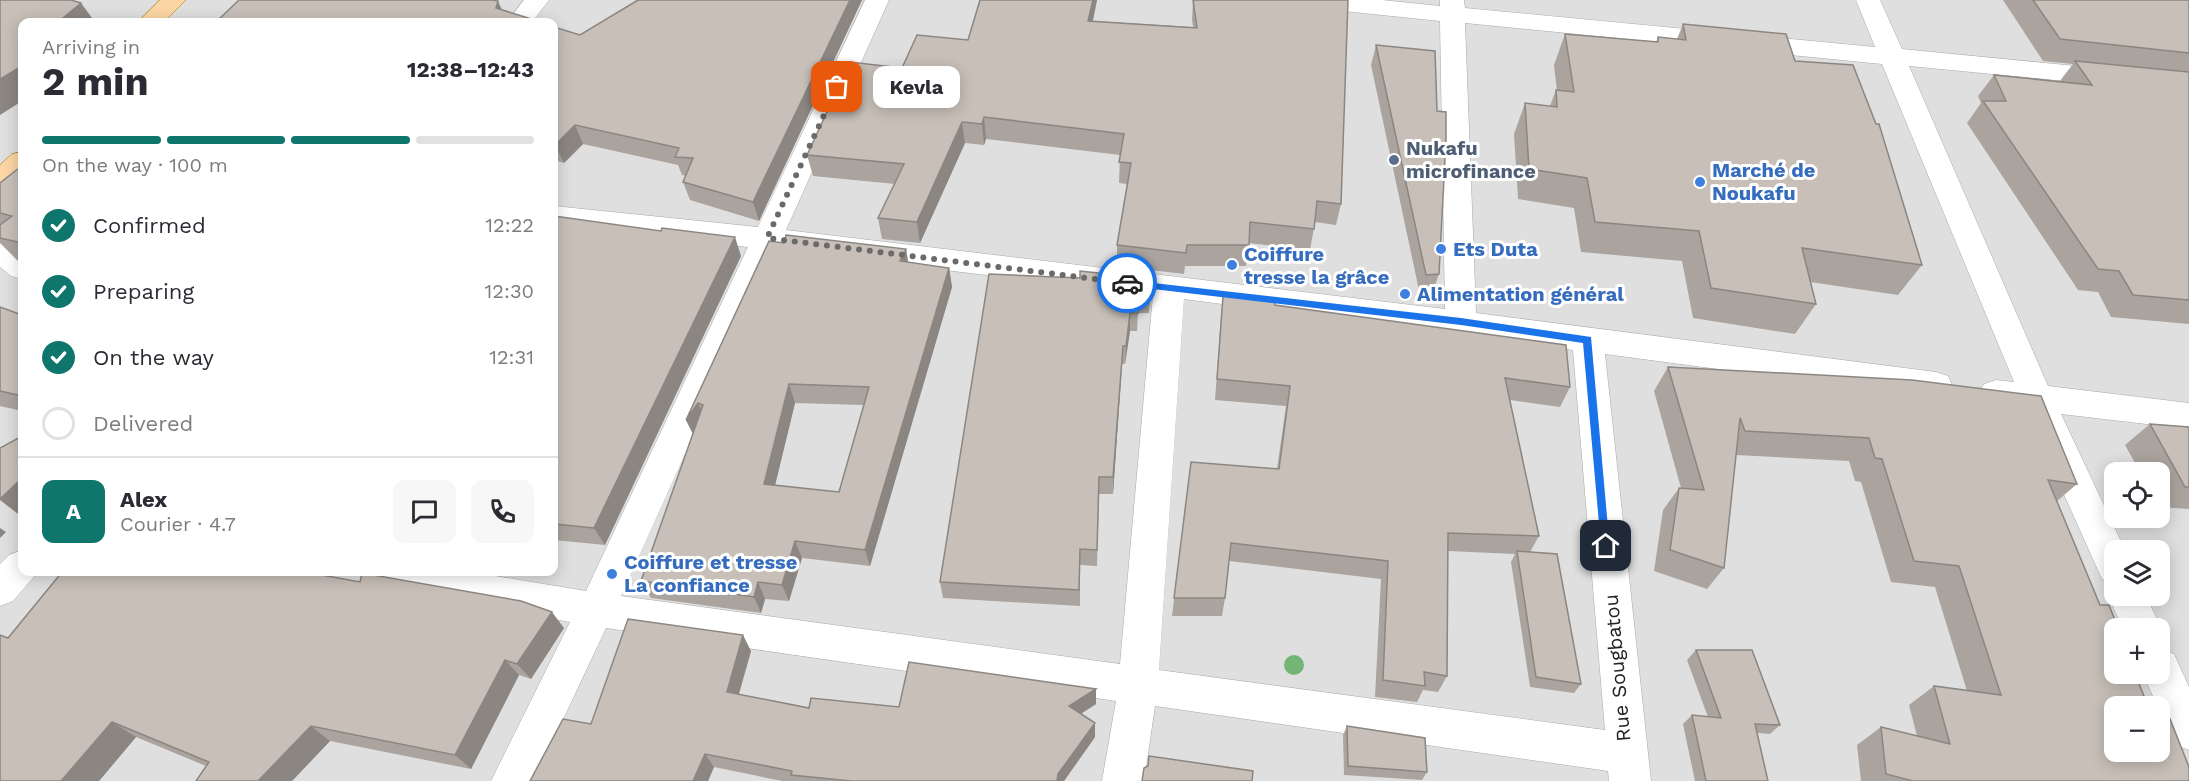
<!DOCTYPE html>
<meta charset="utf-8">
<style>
body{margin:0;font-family:"Work Sans",sans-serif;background:#f7f7f7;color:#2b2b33;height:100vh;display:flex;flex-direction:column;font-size:22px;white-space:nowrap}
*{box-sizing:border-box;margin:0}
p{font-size:20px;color:#7c7c81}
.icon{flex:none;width:33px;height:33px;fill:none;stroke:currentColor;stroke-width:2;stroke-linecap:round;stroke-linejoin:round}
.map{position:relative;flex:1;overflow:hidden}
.side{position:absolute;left:18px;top:18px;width:540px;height:558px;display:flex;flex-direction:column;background:#fff;border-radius:12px;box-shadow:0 3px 15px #0003}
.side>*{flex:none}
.buttons{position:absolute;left:2104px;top:462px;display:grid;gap:12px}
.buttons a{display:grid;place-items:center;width:66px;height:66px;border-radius:12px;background:#fff;box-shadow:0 3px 15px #0003;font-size:30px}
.pin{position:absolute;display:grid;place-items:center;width:51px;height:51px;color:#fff;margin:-26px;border-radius:12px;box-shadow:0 3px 9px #0006}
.courier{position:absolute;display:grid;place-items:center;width:60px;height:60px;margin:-30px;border:4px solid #1a73e8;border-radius:50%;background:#fff;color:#222;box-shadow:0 2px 8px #0007}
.bubble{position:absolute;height:42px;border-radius:12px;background:#fff;box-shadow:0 3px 15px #0003;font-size:20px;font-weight:700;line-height:42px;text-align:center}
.summary em{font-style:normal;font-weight:700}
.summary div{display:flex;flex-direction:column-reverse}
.summary{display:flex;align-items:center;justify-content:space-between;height:102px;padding:0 24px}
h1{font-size:39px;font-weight:700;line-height:45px}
.bar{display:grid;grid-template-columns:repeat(4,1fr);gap:9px 6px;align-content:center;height:72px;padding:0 24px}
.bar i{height:8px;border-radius:4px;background:#e1e1e2}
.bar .active{background:#0f766e}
.bar p{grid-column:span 4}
.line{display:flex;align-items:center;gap:15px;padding:0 24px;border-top:2px solid #e1e1e2}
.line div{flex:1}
.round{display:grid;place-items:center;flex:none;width:63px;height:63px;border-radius:12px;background:#f7f7f7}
ol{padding:0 24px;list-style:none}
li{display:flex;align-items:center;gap:18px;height:66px}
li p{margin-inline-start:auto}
li .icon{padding:6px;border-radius:50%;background:#0f766e;color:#fff;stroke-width:4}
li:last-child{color:#7c7c81}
li i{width:33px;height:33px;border:3px solid #e1e1e2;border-radius:50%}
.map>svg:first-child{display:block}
.residential{fill:#e0dfdf;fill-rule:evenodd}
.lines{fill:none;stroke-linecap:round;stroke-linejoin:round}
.minor-casing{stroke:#a9a9a9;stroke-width:1}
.major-casing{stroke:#a06b00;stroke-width:1}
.minor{fill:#fff;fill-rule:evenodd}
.major{fill:#fcd6a4;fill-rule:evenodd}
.tree{fill:#74b475}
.wall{fill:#aba49e;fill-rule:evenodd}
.shaded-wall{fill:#8b8681}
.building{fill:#c7bfb8;stroke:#8b8681;stroke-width:1.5;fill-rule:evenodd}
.route{fill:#1a73e8}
.done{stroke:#6b6a68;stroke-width:6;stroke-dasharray:0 10.8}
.service-dot{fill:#5c6f8a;stroke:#fff;stroke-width:2}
.shop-dot{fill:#3f7fe0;stroke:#fff;stroke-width:2}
.labels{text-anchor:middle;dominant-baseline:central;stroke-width:6;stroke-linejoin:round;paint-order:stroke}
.service-label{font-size:20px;font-weight:bold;fill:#4e5e75;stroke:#fff;text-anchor:start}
.shop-label{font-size:20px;font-weight:bold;fill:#366cbe;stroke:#fff;text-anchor:start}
.street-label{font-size:20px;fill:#222;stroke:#fff}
</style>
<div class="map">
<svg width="2189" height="781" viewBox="0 0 2189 781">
<rect width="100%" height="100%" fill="#f2efe9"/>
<!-- residential -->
<path class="residential" d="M0 0H2189V781H0ZM22 22H554V572H22ZM2115 472H2160V518H2115ZM2115 550H2160V596H2115ZM2115 628H2160V674H2115ZM2115 706H2160V752H2115Z"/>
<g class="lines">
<!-- minor casing -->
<g class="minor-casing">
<g id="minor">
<path d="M524 0H549L532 22H507Z"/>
<path d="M865 0H889L786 230 1445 309 1440 21 1304 7 1295 5 1292 0H1382L1440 6V0H1464L1465 8 1875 47 1856 0H1880L1902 49 2189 77V93L1909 66 2048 386 2189 403V429L2061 414 2125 550H2115V596H2146L2161 628 2160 630 2123 628 2108 596 2114 584 2102 579 2026 410 1984 402 1979 393 1984 384 1996 380 2014 382 1882 64 1465 23 1476 313 1936 372 1948 376 1952 385 1948 394 1936 398 1605 354 1651 781H1609L1608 771 1155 706 1144 781H1102L1116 701 606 628 534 781H491L570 622 380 588 367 584 362 572H471L586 591 748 247 554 226V206L758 227ZM777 250 1153 295 1120 664 621 596ZM1184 299 1573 350 1605 730 1159 670Z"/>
<path d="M0 240 11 243 22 252V279L11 276 0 267Z"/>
<path d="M22 550V572H38L13 601 0 606V564L9 555Z"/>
<path d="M2160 649 2174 654 2189 687V750L2175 745 2143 674H2160Z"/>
</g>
</g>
<!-- major casing -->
<g class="major-casing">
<g id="major">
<path d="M160 0H186L164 22H138Z"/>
<path d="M22 152V176L10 188 0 191V165L12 154Z"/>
</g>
</g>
<!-- minor -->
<use href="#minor" class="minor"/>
<!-- major -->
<use href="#major" class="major"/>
</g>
<!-- trees -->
<circle class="tree" cx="1294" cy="665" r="10"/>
<!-- wall -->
<g class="wall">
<path d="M862 0 759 221 690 200 683 182 686 176 682 175 678 165 583 144 564 163 554 160V27L580 35Z"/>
<path d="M1097 0 1093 21 1193 27 1192 20 1193 0 1341 204 1336 225 1315 222 1310 250 1249 243 1246 266H1185L1184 274 1117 266V245L1127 184 1119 183 1120 155 986 139 984 145 965 143 920 243 882 239 878 218 895 184 813 176 807 155 902 68 968 40Z"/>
<path d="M2003 0H2189V324L2111 317 2098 292 2078 290 1967 123 1981 103 1978 96 1994 75 2059 82 2073 64 2043 61Z"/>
<path d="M1683 24 1795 61 1922 265 1898 295 1810 282 1816 304 1795 334 1693 318 1682 261 1581 252 1574 208 1518 199 1514 134 1525 103 1550 106 1556 90 1557 91 1554 65 1565 34 1656 42 1658 37 1677 39Z"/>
<path d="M1376 45 1437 111 1439 274 1432 294 1420 295 1371 65Z"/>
<path d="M22 169V265L0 243V183Z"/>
<path d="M554 216 741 256 605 545 554 540Z"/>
<path d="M784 243 906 249 908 262 949 268 952 287 870 566 802 558 789 601 765 599 761 613 651 598 641 581 693 434 686 420ZM795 403 864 405 839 492 775 485Z"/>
<path d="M1080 278 1152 279 1149 313H1138L1137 331H1130L1125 364H1122L1113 494H1099L1097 566 1080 565V606L943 598 940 582Z"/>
<path d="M1223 296 1275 305 1570 387 1560 407 1510 400 1539 536 1530 552 1581 684 1574 693 1530 687 1511 562 1515 554 1448 551 1447 676 1438 692 1423 690 1417 702 1375 697 1381 579 1229 561 1225 598 1222 616H1172L1191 462 1277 469 1286 406 1215 400 1221 317Z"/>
<path d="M0 307 22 315V411L0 406Z"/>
<path d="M1668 367 2077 484 2057 501 2115 706 2189 781H1861L1857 745 1881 727 1917 736 1909 705 1934 686 1967 691 1935 587 1891 582 1861 482 1855 481 1849 461 1736 455 1724 568 1707 589 1654 571 1663 510 1679 488H1681L1654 391Z"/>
<path d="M2150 424 2189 427V509L2160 507V472H2140L2125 445Z"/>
<path d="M564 628 531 679 519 675 471 769 330 741 292 781H196L206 766 136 737 99 781H0L8 638Z"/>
<path d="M1696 650 1780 725 1770 734 1757 733 1768 781H1695L1683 724 1692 715 1708 717 1687 660Z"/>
<path d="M751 651 739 694 809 708 899 707 1096 689V704L1081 714 1095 723V737L1064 781H782L714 767 708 781H530L591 724Z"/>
<path d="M1347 726 1427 772 1422 780 1344 775 1343 735Z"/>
</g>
<!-- shaded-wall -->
<g class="shaded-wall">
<path d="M850 0H862L759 221 753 202Z"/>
<path d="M1093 0H1097L1088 42V21Z"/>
<path d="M498 1 506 19 496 8Z"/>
<path d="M81 3 95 22H58Z"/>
<path d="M22 66V101L0 115V79Z"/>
<path d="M984 117 986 139 984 145 982 124Z"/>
<path d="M962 122 965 143 920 243 917 222Z"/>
<path d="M575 125 583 144 564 163 555 145Z"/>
<path d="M735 237 741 256 605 545 594 528Z"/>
<path d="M906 249 909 268 900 261Z"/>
<path d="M949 268 952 287 870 566 865 550Z"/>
<path d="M1130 313V331L1125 364 1126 346Z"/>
<path d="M1123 346 1122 364 1113 494V477Z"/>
<path d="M789 384 795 403 771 502 764 484Z"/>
<path d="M698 403 706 421 695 438 686 420Z"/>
<path d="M22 478V517L0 500V499Z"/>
<path d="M0 528 6 532 0 538Z"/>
<path d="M795 541 802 558 789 601 782 585Z"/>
<path d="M758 582 765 599 761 613 754 597Z"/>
<path d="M552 612 564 628 531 679 517 664Z"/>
<path d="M743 635 751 651 735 707 727 692Z"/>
<path d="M505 660 519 675 471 769 455 755Z"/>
<path d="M1096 689V704L1069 721V706Z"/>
<path d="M112 722 136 737 99 781H61Z"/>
<path d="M1095 723V737L1064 781H1057L1058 774Z"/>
<path d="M311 726 330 741 292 781H258Z"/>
<path d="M705 754 714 767 708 781H693Z"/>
</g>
<!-- building -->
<g class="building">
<path d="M0 0H71L81 3 58 22H22V66L0 79Z"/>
<path d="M239 0H493L498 1 496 8 541 22H216Z"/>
<path d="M638 0H850L753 202 683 182 693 158 675 157 679 148 575 125 555 145 554 144V27L580 35Z"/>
<path d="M980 0H1093L1088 21 1197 28 1193 0H1348L1341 204 1317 201 1314 229 1250 222 1249 245H1187L1186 253 1117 245 1131 163 1119 162 1124 134 984 117 982 124 962 122 917 222 878 218 904 164 807 155 850 62 902 68 917 35 968 40Z"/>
<path d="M2033 0H2189V53L2060 39Z"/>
<path d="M1683 24 1786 34 1795 61 1853 65 1876 124H1879L1922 265 1802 248 1816 304 1711 288 1699 231 1595 222 1587 178 1529 169 1525 103 1557 107 1556 90 1574 92 1565 34 1658 42V37L1686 40Z"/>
<path d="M1376 45 1435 51 1437 111 1446 112V140L1439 274 1426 275Z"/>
<path d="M2075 61 2189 72V300L2133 295 2119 271 2098 269 1983 101H2006L1994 75 2092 85Z"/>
<path d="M19 168 22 169V243L0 238V225L12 216 0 213V183Z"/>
<path d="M554 216 661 231 662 228 735 237 594 528 554 524Z"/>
<path d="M786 235 906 249 900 261 949 268 865 550 795 541 782 585 758 582 754 597 641 581 703 405 698 403 686 420 769 241 784 243ZM789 384 869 387 839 492 764 484Z"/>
<path d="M1080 271 1152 279 1150 295H1138V313H1130L1126 346H1123L1113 477H1099L1097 550 1080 549 1079 590 940 582 989 274 1080 278Z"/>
<path d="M1223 296 1275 301V305L1566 345 1570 387 1505 378 1539 536 1448 533 1447 676 1424 672 1425 686 1383 680 1388 561 1231 543 1225 598H1174L1191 462 1279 469 1290 386 1217 379Z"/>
<path d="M0 307 22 315V396L0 391Z"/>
<path d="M1668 367 1912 380 2041 396 2077 484 2048 480 2100 605H2109L2118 628H2115V674H2135L2148 706H2115V752H2160V717L2170 719 2189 767V781H1913L1886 774 1881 727 1950 744 1934 686 2001 695 1959 566 1914 561 1882 459 1875 458 1869 438 1745 431 1740 418 1724 568 1670 550 1679 488 1704 490Z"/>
<path d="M2150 424 2189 427V487H2185Z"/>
<path d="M22 436V478L0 499V448Z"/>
<path d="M1517 551 1557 554 1581 684 1536 677Z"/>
<path d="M62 572H305L360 582 362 573 521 601 552 612 517 664 505 660 455 755 311 726 258 781H196L209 762 112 722 61 781H0V635L8 638Z"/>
<path d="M628 619 743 635 727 692 809 708 811 698 899 707 909 662 1096 689 1069 706 1095 723 1058 774 1057 781H851L791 775 792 771 705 754 693 781H530L563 719 591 724Z"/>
<path d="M1696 650H1752L1780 725 1755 724 1768 781H1706L1692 715 1721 718Z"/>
<path d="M1347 726 1425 738 1427 772 1348 766Z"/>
<path d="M1149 756 1253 771 1252 781H1142L1144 768 1148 766Z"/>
</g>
<!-- route -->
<path class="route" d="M1127 280 1461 318 1591 337 1610 550 1606 551 1601 546 1583 343 1461 325 1127 286 1123 283Z"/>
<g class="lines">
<!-- done -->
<path class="done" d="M837 87 767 238 1127 283"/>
</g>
<!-- markers -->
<circle class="service-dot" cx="1394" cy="160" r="6"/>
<g class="shop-dot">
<circle cx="1700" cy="182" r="6"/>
<circle cx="1441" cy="249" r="6"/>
<circle cx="1232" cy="265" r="6"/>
<circle cx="1405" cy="294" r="6"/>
<circle cx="612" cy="574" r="6"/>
</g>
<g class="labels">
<!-- service labels -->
<g class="service-label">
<text x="1406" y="148">Nukafu<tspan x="1406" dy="23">microfinance</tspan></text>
</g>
<!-- shop labels -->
<g class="shop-label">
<text x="1712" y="170">Marché de<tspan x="1712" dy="23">Noukafu</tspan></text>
<text x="1453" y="249">Ets Duta</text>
<text x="1244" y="254">Coiffure<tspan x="1244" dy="23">tresse la grâce</tspan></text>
<text x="1417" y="294">Alimentation général</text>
<text x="624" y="562">Coiffure et tresse<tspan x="624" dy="23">La confiance</tspan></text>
</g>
<!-- street labels -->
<g class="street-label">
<text transform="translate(1617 668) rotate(-95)">Rue Sougbatou</text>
</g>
</g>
</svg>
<div class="buttons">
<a><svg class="icon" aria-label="locate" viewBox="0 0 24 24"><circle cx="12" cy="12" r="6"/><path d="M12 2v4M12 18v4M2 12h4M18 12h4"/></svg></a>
<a><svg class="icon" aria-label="layers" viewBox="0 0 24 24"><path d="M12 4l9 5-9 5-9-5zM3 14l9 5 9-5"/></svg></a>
<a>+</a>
<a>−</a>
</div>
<div class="pin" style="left:837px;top:87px;background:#ea580c"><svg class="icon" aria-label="bag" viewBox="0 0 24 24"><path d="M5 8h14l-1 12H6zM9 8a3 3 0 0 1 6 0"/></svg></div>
<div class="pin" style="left:1606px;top:546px;background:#1f2937"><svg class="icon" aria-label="home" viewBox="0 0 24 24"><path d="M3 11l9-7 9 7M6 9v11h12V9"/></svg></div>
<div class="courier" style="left:1127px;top:283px"><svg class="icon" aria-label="car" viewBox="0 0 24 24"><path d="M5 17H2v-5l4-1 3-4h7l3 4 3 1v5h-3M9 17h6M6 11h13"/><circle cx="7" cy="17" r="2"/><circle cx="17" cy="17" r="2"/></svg></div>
<div class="bubble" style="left:873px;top:66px;width:87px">Kevla</div>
<section class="side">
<div class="summary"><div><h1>2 min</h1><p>Arriving in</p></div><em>12:38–12:43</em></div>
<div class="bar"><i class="active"></i><i class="active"></i><i class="active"></i><i></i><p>On the way · 100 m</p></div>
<ol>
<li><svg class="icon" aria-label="check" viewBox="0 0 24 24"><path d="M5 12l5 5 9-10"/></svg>Confirmed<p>12:22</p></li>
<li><svg class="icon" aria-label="check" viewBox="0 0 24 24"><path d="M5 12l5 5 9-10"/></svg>Preparing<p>12:30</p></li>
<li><svg class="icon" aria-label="check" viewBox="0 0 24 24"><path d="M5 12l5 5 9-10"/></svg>On the way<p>12:31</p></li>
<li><i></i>Delivered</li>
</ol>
<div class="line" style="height:108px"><b class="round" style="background:#0f766e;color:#fff">A</b><div><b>Alex</b><p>Courier · 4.7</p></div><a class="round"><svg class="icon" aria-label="chat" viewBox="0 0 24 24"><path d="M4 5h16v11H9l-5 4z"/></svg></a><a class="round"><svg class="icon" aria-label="phone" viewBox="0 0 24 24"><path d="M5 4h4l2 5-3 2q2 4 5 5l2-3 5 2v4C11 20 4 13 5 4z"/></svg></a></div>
</section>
</div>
